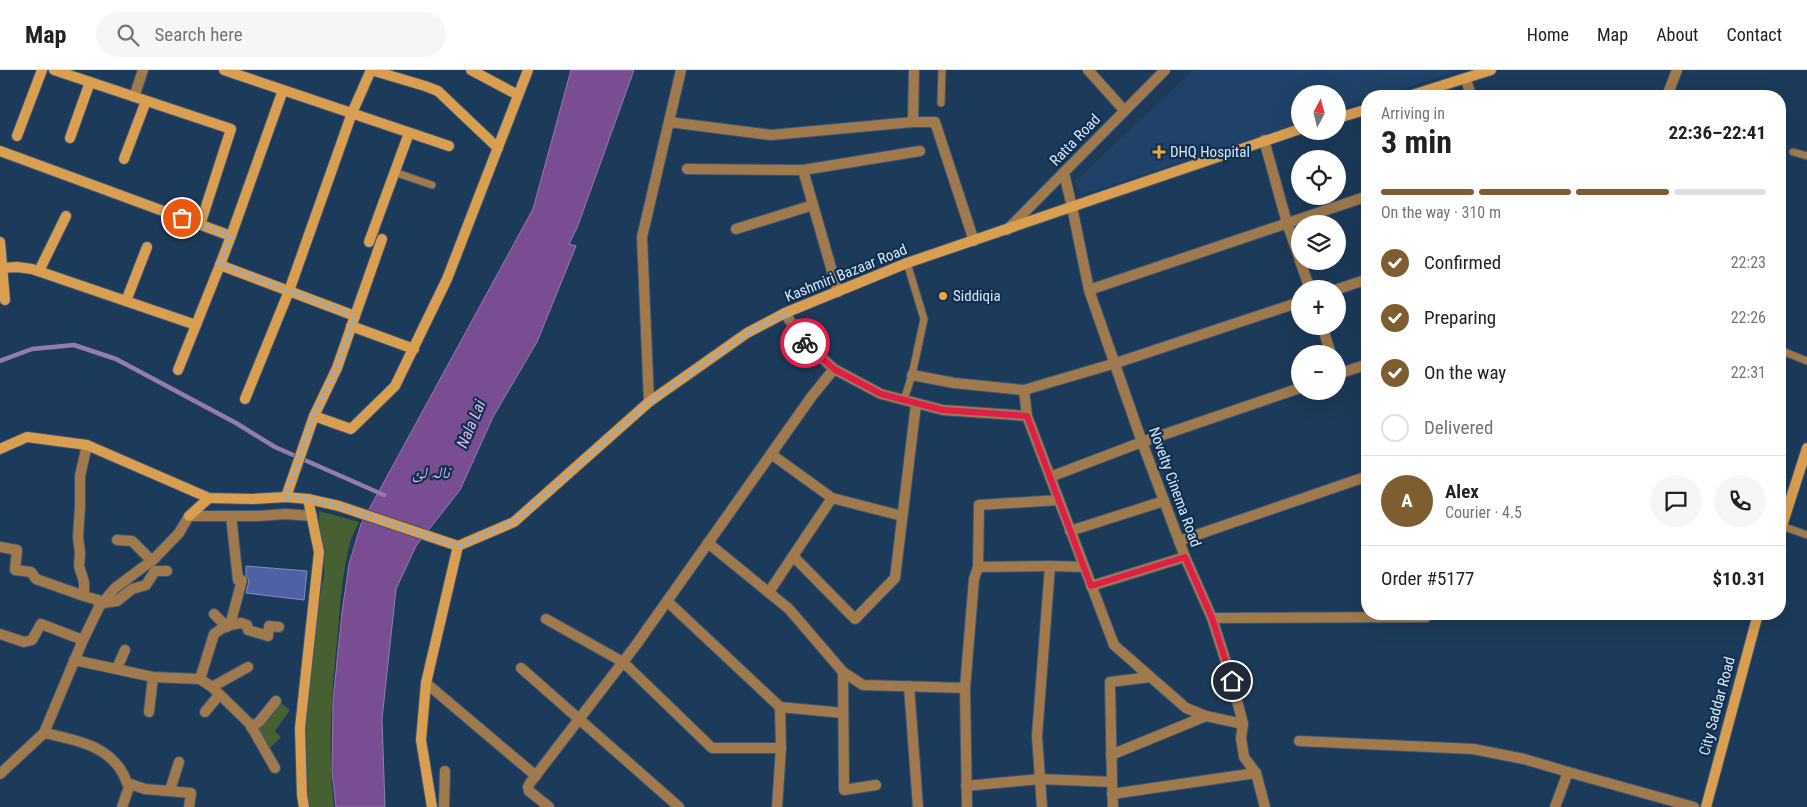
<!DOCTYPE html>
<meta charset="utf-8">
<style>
body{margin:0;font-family:"Roboto Condensed","Noto Naskh Arabic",sans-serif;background:#f6f6f6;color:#202124;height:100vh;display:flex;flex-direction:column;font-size:19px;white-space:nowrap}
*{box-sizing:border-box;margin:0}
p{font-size:16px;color:#757577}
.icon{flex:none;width:28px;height:28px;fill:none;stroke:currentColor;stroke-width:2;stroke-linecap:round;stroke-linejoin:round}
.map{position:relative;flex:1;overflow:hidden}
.drawer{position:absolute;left:1361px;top:20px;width:425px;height:530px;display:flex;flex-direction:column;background:#fff;border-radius:20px;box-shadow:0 5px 20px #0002}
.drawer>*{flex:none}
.needle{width:32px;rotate:7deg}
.tools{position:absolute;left:1291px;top:15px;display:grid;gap:10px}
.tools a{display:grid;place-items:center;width:55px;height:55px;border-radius:50%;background:#fff;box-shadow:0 5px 20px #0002;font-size:25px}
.pin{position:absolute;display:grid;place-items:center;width:42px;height:42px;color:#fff;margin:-21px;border:2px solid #fff;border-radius:50%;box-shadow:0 1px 5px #0007}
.courier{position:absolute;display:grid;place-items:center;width:50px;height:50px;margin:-25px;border:4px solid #e11d48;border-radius:50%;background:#fff;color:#222;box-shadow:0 1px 6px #0007}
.overview em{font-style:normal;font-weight:700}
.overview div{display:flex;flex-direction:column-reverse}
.overview{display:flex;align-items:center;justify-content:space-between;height:85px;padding:0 20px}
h1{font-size:32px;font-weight:700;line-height:38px}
.bar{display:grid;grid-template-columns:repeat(4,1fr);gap:8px 5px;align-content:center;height:60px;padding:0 20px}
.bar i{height:6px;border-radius:4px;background:#e0e0e0}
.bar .current{background:#7e5d30}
.bar p{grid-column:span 4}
.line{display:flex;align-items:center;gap:12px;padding:0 20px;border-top:1px solid #e0e0e0}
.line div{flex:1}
.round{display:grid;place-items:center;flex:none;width:52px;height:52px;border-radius:26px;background:#f6f6f6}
ol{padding:0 20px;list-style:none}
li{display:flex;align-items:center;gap:15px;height:55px}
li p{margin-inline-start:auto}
li .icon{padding:5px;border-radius:50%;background:#7e5d30;color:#fff;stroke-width:4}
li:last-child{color:#757577}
li i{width:28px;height:28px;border:2px solid #e0e0e0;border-radius:50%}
header{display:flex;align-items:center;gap:30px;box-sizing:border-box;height:70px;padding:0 25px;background:#fff;border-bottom:1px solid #e0e0e0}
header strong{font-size:24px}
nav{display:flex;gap:28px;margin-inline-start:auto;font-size:18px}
.search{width:350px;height:45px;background:#f6f6f6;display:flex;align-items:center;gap:12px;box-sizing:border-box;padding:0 18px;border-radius:28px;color:#757577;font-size:19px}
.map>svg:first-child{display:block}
.built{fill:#204268}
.green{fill:#476031}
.water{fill:#784d91;stroke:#947cb1}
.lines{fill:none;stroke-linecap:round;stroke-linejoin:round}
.stream{stroke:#947cb1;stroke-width:4.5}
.building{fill:#5060a7;stroke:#828fbb}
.lane-casing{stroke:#3a5674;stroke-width:9}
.street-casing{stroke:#3a5674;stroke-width:12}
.secondary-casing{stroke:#3a5674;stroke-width:12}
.lane{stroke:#a07a4c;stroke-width:7}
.street{stroke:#a07a4c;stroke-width:10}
.secondary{stroke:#da9e50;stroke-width:10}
.done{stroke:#95abc3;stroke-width:5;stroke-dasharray:0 9}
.route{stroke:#e11d48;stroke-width:6}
.poi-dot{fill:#f0a63e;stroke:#112f4f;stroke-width:2}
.labels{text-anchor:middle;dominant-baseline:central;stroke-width:4.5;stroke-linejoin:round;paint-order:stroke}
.street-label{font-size:15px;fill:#d6e8fc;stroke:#112f4f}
.poi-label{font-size:15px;fill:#d6e8fc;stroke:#112f4f;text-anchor:start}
.water-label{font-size:16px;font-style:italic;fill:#ddbaf3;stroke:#112f4f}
</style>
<header>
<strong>Map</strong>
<div class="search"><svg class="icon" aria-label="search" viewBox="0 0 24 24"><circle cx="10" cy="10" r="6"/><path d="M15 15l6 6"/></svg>Search here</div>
<nav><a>Home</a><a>Map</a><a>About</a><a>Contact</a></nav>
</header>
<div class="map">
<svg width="1807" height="737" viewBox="0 0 1807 737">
<rect width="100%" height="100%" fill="#1c3a5a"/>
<!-- built -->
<path class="built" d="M1194 0H1460L1381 26H1368L1367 31 1338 40V24H1300V53L1081 125 1075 111Z"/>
<!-- green -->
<g class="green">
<path d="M319 441 359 452C356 459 352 466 350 473 343 499 340 534 338 561 332 620 327 678 334 737H309L303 663 318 535 324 506V490L319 461Z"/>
<path d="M278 631 290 640 275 661 281 667 268 680 254 660Z"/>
</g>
<!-- water -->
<path class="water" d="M571 0H634L577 158 569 174 576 176 537 272 493 347 460 420 416 476 396 519 382 649 385 737H336L332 701 333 631 342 542 349 494 361 454 533 139Z"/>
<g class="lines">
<!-- stream -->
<path class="stream" d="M0 291 32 279 74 275 116 289 236 353 275 377 384 425"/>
</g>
<!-- building -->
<path class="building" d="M246 496 307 501 304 530 246 523 249 511 246 504Z"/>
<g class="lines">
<!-- lane casing -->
<g class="lane-casing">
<g id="lane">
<path d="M941 33 942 0"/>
<path d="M1793 82 1807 86"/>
<path d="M394 102 432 115"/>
<path d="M1780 280 1807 291"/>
<path d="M904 330 912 305 924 249 907 193"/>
<path d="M1782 456 1807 465"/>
</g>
</g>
<!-- street casing -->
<g class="street-casing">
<g id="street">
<path d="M1088 0 1124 40"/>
<path d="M1466 9 1471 26"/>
<path d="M1667 26 1677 0"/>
<path d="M134 27 143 0"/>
<path d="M669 52 771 65 913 52 914 0"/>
<path d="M913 52H935L974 171"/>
<path d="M1264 70 1287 153 1300 190"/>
<path d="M687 99 803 100 920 81"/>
<path d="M803 100 838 222"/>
<path d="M1064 103 1072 137 1089 220 1142 372 1185 487 1212 548 1232 611 1243 654 1241 668 1244 687 1256 703 1265 737"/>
<path d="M736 159 813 135"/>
<path d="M1007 160 1165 0"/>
<path d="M1300 191 1310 219"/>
<path d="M1338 219 1368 209"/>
<path d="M1089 220 1368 126"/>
<path d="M785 243 802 270 834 299 881 324 943 340 1027 346 1114 575 1186 638 1206 646 1243 654"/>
<path d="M1322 256 1331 284"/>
<path d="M1338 304 1368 294"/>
<path d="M912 305 954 313 1024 320"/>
<path d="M649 332 642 167 681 0"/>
<path d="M1027 346 1024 320 1116 293 1300 232"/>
<path d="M771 384 832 428"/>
<path d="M1050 407 1142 372 1300 318"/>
<path d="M902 446 832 428 793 486 855 549 895 508 916 334"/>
<path d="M1070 461 1164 431"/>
<path d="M117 470 132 471 152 491"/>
<path d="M1179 471 1368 406"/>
<path d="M708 473 789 539 843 602"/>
<path d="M0 477 17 480 15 500 31 502 36 509 84 526 98 530 99 537"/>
<path d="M978 497 979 435 1059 430"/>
<path d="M1091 516 1185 487"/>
<path d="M769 522 793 486"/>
<path d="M84 526V512L79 496 80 483 78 467 80 437V406L87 375"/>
<path d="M103 533 117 531 132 519 146 515 155 501H167"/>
<path d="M214 544 227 557"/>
<path d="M1212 548 1426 547 1427 544"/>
<path d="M546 549 623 592 712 678H781L780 637 667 531"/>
<path d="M230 555 241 553 247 555 248 560 268 566 269 556 279 557"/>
<path d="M0 564 24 572 32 570 41 554 83 570"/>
<path d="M74 590 153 607 200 609 212 617 250 654 275 698"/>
<path d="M117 598 125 580"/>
<path d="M521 598 679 737"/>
<path d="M200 609 214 564 221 559 230 555 242 510H238L231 446"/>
<path d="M426 613 536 706"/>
<path d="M909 616 918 737"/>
<path d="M212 617 248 597"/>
<path d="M780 637 843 643"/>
<path d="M149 642 153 607"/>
<path d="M205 642 219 625"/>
<path d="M251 657 259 652 276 631"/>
<path d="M44 663C78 670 115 677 127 713L145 719 191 723 189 737"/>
<path d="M1299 671 1473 679 1524 689 1568 702 1694 737"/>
<path d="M1111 685 1206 646"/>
<path d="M0 704 44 663 83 570 99 537 115 518 154 489 179 463 189 446H258L286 444 312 446"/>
<path d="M1112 712 1110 612 1150 607"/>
<path d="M876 715 844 720 843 602 863 615 965 618"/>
<path d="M966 716 1040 709 1112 712 1113 737"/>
<path d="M170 720 179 692"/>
<path d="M1112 724 1256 703"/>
<path d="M122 737 130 714"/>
<path d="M444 737 445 701"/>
<path d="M549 737 529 721 528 717 530 713 636 575 812 326 834 299"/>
<path d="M777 737 781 678"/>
<path d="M967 737 965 618 974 509 978 497 1050 496"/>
<path d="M1042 737 1037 666 1050 496 1084 497"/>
<path d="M1555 737 1568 702"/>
</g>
</g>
<!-- secondary casing -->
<g class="secondary-casing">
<g id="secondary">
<path d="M54 0 231 59 200 155"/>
<path d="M224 0 283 20 231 166"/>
<path d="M371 0 425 16 438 21 498 78"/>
<path d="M471 0 518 25"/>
<path d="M283 20 449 76"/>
<path d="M1409 26 1491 0"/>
<path d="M1338 48 1368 39"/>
<path d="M17 66 42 0"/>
<path d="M70 68 90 12"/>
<path d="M0 81 231 166 220 195 355 246 337 298 314 346"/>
<path d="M124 89 146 31"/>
<path d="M0 172 5 230"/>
<path d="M369 172 409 63"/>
<path d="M2 198 17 197 32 199 196 255"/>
<path d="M39 201 66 146"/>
<path d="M126 231 147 177"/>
<path d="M355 246 382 169"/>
<path d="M351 256 414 279"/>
<path d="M178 300 220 195"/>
<path d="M245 329 289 221 352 43 371 0"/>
<path d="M0 379 27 367 87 375 209 428 252 429 286 427 308 429 339 436 458 476"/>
<path d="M286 427 314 346 351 359 395 316 447 209 528 0"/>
<path d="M189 446 209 428"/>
<path d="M1780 462 1807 378"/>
<path d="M458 476 514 452 649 332 747 263 785 243 907 193 1300 59"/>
<path d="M304 737 302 725 300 658 319 482 308 429"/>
<path d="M432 737 421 670 426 613 458 476"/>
<path d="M1706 737 1758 544"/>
</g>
</g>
<!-- lane -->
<use href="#lane" class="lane"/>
<!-- street -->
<use href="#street" class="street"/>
<!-- secondary -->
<use href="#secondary" class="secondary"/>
</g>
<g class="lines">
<!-- done -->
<path class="done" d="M182 148 231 166 220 194 355 246 337 298 314 346 286 427 308 429 339 436 458 476 514 452 649 332 748 263 785 243 805 273"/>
<!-- route -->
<path class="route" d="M805 273 834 299 881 324 943 340 1027 346 1091 516 1185 487 1212 548 1232 611"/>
</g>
<!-- markers -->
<g class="poi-dot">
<path d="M1156.5 74.5h5v5h5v5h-5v5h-5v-5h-5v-5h5z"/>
<circle cx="943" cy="226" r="5"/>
</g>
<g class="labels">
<!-- street labels -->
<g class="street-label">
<text transform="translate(1075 70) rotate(-46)">Ratta Road</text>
<text transform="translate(846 203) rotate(-22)">Kashmiri Bazaar Road</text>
<text transform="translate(1175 417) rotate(70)">Novelty Cinema Road</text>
<text transform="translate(1717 636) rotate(-75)">City Saddar Road</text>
</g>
<!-- poi labels -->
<g class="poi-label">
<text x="1170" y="82">DHQ Hospital</text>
<text x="953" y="226">Siddiqia</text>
</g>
<!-- water labels -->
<g class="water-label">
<text transform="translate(471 354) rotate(-67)">Nala Lai</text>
<text x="431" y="402">نالہ لئ</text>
</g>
</g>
</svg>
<div class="tools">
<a><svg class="needle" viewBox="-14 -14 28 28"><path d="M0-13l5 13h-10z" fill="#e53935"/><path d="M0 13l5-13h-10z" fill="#757577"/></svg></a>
<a><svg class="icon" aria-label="locate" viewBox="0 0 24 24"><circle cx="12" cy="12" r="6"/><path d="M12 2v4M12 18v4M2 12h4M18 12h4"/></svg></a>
<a><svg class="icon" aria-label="layers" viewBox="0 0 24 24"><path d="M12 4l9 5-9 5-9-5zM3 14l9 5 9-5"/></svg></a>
<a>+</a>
<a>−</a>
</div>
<div class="pin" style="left:182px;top:148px;background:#ea580c"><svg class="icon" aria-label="bag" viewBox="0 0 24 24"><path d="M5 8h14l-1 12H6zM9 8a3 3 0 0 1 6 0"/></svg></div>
<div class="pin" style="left:1232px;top:611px;background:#1f2937"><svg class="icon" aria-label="home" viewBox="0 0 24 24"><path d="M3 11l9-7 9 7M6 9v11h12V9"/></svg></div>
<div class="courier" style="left:805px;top:273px"><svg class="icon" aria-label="bike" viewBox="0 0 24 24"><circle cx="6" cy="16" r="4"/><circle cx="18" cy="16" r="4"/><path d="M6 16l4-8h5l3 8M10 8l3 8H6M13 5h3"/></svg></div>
<section class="drawer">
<div class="overview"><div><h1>3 min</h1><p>Arriving in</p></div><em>22:36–22:41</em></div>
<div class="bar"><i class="current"></i><i class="current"></i><i class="current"></i><i></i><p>On the way · 310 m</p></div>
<ol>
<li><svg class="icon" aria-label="check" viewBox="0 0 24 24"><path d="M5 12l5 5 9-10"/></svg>Confirmed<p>22:23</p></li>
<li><svg class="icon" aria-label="check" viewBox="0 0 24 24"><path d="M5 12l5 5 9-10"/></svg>Preparing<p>22:26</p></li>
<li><svg class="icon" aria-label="check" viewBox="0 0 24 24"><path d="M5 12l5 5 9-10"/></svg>On the way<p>22:31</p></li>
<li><i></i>Delivered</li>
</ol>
<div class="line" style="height:90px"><b class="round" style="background:#7e5d30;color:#fff">A</b><div><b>Alex</b><p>Courier · 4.5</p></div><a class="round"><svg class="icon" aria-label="chat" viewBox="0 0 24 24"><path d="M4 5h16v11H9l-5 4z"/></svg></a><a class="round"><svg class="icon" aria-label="phone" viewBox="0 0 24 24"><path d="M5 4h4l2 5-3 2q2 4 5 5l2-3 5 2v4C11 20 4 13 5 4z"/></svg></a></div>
<div class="line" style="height:65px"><div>Order #5177</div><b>$10.31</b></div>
</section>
</div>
